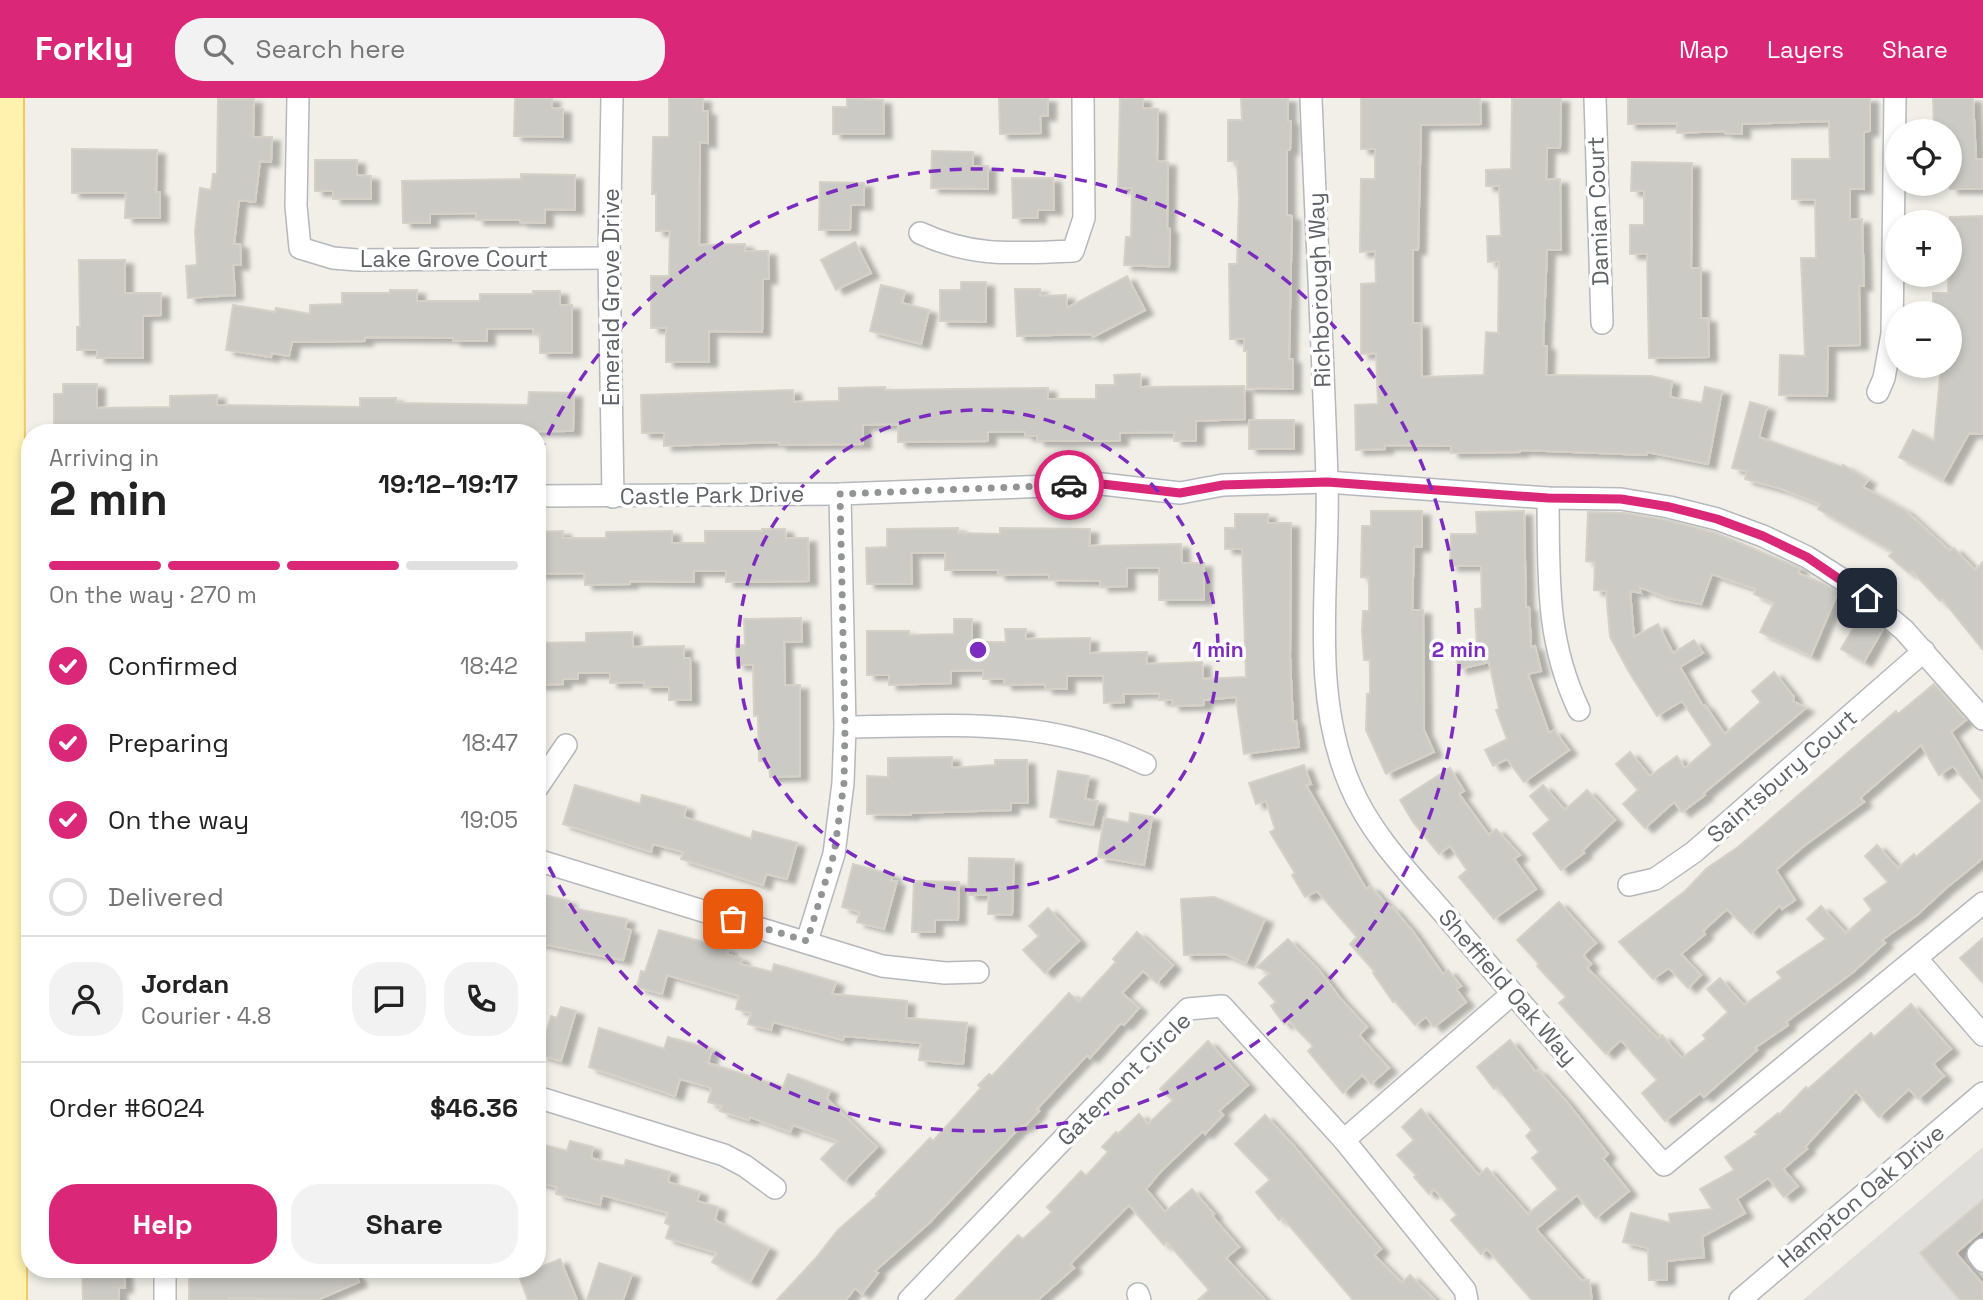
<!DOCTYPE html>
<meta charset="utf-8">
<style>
body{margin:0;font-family:"Space Grotesk",sans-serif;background:#f2f2f2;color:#222;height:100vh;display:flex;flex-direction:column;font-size:26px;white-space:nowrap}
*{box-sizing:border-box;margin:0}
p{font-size:23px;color:#767676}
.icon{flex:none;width:38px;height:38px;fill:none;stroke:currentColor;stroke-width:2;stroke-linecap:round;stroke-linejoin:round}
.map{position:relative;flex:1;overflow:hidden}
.side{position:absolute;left:21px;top:326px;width:525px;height:854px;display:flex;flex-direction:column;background:#fff;border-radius:28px;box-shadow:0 4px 10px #0003}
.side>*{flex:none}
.tools{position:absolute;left:1885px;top:21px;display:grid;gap:14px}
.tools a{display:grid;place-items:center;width:77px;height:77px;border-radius:50%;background:#fff;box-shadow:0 4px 10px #0003;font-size:35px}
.pin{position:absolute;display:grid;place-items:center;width:60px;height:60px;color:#fff;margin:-30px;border-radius:14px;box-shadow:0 4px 10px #0006}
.courier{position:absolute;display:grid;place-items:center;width:70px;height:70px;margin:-35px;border:5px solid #db2777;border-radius:50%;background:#fff;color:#222;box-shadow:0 2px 9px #0007}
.head em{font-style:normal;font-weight:800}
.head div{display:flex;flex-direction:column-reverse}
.head{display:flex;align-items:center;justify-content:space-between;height:119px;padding:0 28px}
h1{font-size:46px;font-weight:800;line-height:52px}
.bar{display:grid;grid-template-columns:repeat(4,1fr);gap:10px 7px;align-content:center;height:84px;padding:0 28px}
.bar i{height:9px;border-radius:5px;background:#e0e0e0}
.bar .selected{background:#db2777}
.bar p{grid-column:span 4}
.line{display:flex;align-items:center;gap:18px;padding:0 28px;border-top:2px solid #e0e0e0}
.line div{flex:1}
.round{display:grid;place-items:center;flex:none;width:74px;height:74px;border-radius:28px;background:#f2f2f2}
ol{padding:0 28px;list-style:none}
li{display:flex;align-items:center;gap:21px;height:77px}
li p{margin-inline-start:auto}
li .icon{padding:7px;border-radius:50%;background:#db2777;color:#fff;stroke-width:4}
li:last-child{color:#767676}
li i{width:38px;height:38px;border:4px solid #e0e0e0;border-radius:50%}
.action{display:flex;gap:14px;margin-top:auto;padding:14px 28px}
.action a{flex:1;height:80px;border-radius:28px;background:#db2777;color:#fff;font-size:28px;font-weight:800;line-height:80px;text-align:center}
.action a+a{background:#f2f2f2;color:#222}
header{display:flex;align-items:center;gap:42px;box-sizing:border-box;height:98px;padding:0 35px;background:#db2777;color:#fff}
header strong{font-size:33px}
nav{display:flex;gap:38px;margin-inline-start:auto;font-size:24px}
.search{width:490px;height:63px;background:#f2f2f2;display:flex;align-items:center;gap:18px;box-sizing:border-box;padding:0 24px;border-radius:28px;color:#767676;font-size:26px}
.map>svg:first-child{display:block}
.industrial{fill:#e0deda}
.building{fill:#cccac5;stroke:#d6d1c6;stroke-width:2;filter:url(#shadow)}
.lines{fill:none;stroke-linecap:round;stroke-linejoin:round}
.minor-casing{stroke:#b5b8bc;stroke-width:24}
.major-casing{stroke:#f2c960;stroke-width:32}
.minor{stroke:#fff;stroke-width:21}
.major{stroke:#fff2af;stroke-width:28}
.done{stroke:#929495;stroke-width:7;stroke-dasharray:0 12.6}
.route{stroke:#db2777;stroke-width:9}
.ring{fill:none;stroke:#7b2cbf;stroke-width:3.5;stroke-dasharray:12 9}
.labels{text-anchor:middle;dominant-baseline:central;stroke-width:7;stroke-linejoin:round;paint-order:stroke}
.street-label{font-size:23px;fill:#5f6368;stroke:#fff}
.centre{fill:#7b2cbf;stroke:#fff;stroke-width:3.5}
.ring-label{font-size:21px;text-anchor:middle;font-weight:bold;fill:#7b2cbf;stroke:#fff;stroke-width:7;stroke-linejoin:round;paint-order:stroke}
</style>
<header>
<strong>Forkly</strong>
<div class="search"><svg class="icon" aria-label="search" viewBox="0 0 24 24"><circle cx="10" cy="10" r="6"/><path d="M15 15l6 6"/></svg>Search here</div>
<nav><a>Map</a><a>Layers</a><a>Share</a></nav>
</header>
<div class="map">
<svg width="1983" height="1202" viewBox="0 0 1983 1202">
<defs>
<filter id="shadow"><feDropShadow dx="8" dy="4.5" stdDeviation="2" flood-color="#0004"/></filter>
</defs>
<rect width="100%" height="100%" fill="#f1efe8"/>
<!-- industrial -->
<path class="industrial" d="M1983 1049V1202H1803Z"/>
<!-- building -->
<g class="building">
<path d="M515 0H552V10L563 11V39L514 38Z"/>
<path d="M669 0H703V13H708V45L700 44 699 147 745 146V153H768L769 181H763L762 234 709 233V264H666V230H651V178H669L670 133H656V96H652L653 39H669Z"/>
<path d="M847 0 883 2 884 36H833V9H847Z"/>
<path d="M999 0H1048V18H1040L1041 35 1000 36Z"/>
<path d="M1120 0H1143V10L1158 11 1157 63 1168 64 1167 130 1170 131 1169 169 1124 167 1126 139H1131L1132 90H1118Z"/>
<path d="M1241 0H1288V23H1291L1290 52H1287V117L1292 118 1289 261H1293V291L1247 290V253H1244V241H1230L1229 166H1237L1239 100 1237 63H1228V22H1242Z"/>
<path d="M1361 0H1480L1481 26 1421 27 1418 152H1413V225H1421L1422 279 1484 277 1486 234 1498 235 1499 163 1488 164 1487 138H1501L1499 88H1486V72L1511 71 1512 0H1561L1560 50H1547L1546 82 1560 81 1561 152H1547L1543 248H1547L1546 277 1651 278 1672 283 1670 299 1702 305 1705 289 1722 293 1708 366 1647 354V357L1520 352V354L1451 355V348L1385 347V351L1356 352 1355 307 1378 306 1376 255 1361 256V186L1376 185 1375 153 1360 154 1361 81H1375V51H1361Z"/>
<path d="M1628 0H1870V33L1864 34V91H1850V122L1862 121 1864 188H1859L1860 247 1828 248 1827 298 1779 297 1780 257 1805 258 1801 160H1816L1815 102 1792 101V61H1830L1829 23 1742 26V36L1725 35V33L1677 35V25L1628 26Z"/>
<path d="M1933 0H1973L1976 61H1983V91H1950V32L1934 33Z"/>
<path d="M218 1H254L253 39H272L271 64 260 63 255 104 239 102 234 146H240L241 167H233L235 197 188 200 186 168 197 167 195 133 200 90 211 92 213 76H217Z"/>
<path d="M72 51 157 52 156 94H160V120H125L126 95H72Z"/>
<path d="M932 53 973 54V68H988V91L931 90Z"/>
<path d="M315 62H357V77L371 78V101H333V93H315Z"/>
<path d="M1632 64 1692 65 1691 170H1701V220H1708L1709 259 1649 260 1647 156H1630V127H1644V93H1631Z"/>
<path d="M521 76 575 77V112L545 111V125L520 124V122H476V115L430 116V125H403L402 83 521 81Z"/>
<path d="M1012 80H1053L1054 112H1038V120H1013Z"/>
<path d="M820 84 864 85V107H851L850 132H819Z"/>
<path d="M1983 118V336L1969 335 1943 382 1899 359 1913 332 1934 343 1941 268H1950V215H1933V195H1948L1950 119Z"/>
<path d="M855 144 871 175 836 192 821 162Z"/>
<path d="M79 162H125V195H161V217L143 218V260H97V252H77V229H80Z"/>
<path d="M1127 178 1145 212 1093 239 1091 236 1017 238 1015 191H1040V198L1066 197 1067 210Z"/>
<path d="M961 184H986V224L940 223V192H961Z"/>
<path d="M881 187 905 193 902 205 929 212 921 246 870 233Z"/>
<path d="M390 192H417V203H480V196H533V193H560V207H572V255H540V236H533V231H487V243H453V240L365 239V243L292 244 289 258 272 255 271 259 226 252 233 207 275 214 276 210 310 216V207L342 206V195H390Z"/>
<path d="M1140 276 1141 289 1244 288 1245 321 1196 323V343H1174V334L1120 335V343H1037V338H1025V334H988V343L898 344V326L863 327V346L779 347V344L664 348V335H642L641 297 793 292 794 304 839 303V290L885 289V292L1048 290V301H1096V287H1115L1114 277Z"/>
<path d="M63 286H97V310L170 309V298L217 297V307L360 309V300H396V305L528 307 529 294 574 295 573 333 54 334V296H63Z"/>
<path d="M1750 304 1767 309 1759 339 1842 369 1843 367 1868 382 1863 389 1905 412 1950 453 1954 450 1975 472 1983 464V552L1942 501 1940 503 1912 473 1909 475 1889 458 1893 454 1818 411 1820 406 1782 391 1745 381 1747 373 1732 370Z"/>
<rect x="1249" y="322" width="45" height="29"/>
<path d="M1371 413H1422V449H1414L1412 512H1423L1424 632 1434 654 1386 676 1366 632 1367 596H1370V562H1364L1362 533 1363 513H1369V480L1361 479 1362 428H1371Z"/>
<path d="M1524 413 1526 509H1529L1531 549 1535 548 1541 573 1528 576 1549 635 1554 632 1569 652 1524 684 1507 661 1493 668 1485 652 1507 641 1496 612 1499 611 1489 564 1459 571 1455 554 1477 549 1475 511 1482 510 1481 468H1450L1451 436H1477L1476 414Z"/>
<path d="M1588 414 1625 415 1666 422 1713 434 1797 469 1800 470 1798 475 1824 486 1838 494 1811 558 1760 534 1774 505 1754 496 1756 491 1712 476 1701 506 1668 500 1639 489 1641 495 1630 493 1634 539 1658 526 1673 555 1694 542 1703 555 1680 569 1703 608 1705 607 1725 636 1761 604 1752 593 1774 574 1794 599 1793 603 1806 610 1704 695 1705 697 1682 714 1674 704 1645 730 1623 706 1638 692 1616 666 1630 654 1650 678 1677 658 1685 670 1712 647 1682 603 1657 618 1629 574 1610 539 1606 493 1594 492 1595 464 1586 463Z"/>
<path d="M1235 416H1268V425H1291L1290 559 1293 624 1296 623 1299 649 1244 656 1236 599 1204 602V607L1172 608V602H1159V595L1123 596 1124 604 1104 605 1103 578H1067V591H1045V586L1004 587V581H983V572L951 573V585L889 587V577H867V533H909V537L954 536V521H972V544H1006L1005 531H1026V541L1090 540V555L1147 554V566L1202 564 1203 581 1246 579 1242 451H1225V430H1235Z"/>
<path d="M958 430V435L1000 436V430L1090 431 1089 448 1181 446 1182 465H1204V502H1159V470H1127V488L1101 489 1100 483 1049 482V476L998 477V472H945V455H911L912 486H867L866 450 887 449V431Z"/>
<path d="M762 431H785L786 440H808L809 483 726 484V473H694V484L630 483V486L585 487 584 475 537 476V434L563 433V440H606V434L672 433V445H705V433H762Z"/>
<path d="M1862 516 1883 531 1864 564 1841 551Z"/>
<path d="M801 520 802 544H784L785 587H800V678L770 679 769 663H759L758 618H754L753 567H737L736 547H745L744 521Z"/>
<path d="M632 534 633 549 684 548V560H690L691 602H669V589H644V584L610 585V575H578V581H563V586L537 587V545L586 544V535Z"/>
<path d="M1934 586 1966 622 1951 634 1983 686V760L1945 791 1917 817 1882 842 1885 845 1852 875 1786 924 1788 927 1755 950 1757 952 1704 999 1700 995 1665 1023 1642 995 1657 982 1621 942 1606 956 1559 905 1566 899 1537 868 1539 866 1517 842 1559 804 1596 845 1583 857 1591 866 1587 870 1658 941 1662 937 1682 960 1706 941 1703 937 1728 914 1707 891 1720 880 1744 907 1782 880 1777 874 1826 841 1807 821 1821 808 1846 835 1872 812 1864 801 1888 784 1865 758 1877 747 1898 770 1914 756 1916 759 1982 703 1953 668 1939 677 1921 647 1860 700 1864 704 1805 747 1776 772 1795 802 1782 811 1780 807 1751 835 1727 811 1703 833 1705 836 1681 856 1701 877 1688 890 1669 870 1653 881 1619 844 1685 793 1707 770 1738 749 1896 613 1898 616Z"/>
<path d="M952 659V670L995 667V662H1027L1028 705H1011V712L911 715V717L867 716V678L888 679V660Z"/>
<path d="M1304 667 1311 686 1306 687 1366 791 1370 788 1390 810 1392 809 1412 832 1443 876 1448 872 1461 888 1456 891 1466 904 1434 929 1426 919 1415 927 1395 903 1393 904 1373 875 1375 874 1350 846 1357 839 1317 793 1305 799 1292 777 1295 775 1270 734 1275 731 1266 703 1256 706 1249 685Z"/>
<path d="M1450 670 1464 693 1459 696 1489 737 1496 731 1520 757 1514 761 1536 791 1494 821 1459 779 1467 772 1450 748 1439 756 1413 724 1400 702Z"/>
<path d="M1058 673 1089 678 1085 701 1098 703 1093 727 1050 719Z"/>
<path d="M575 687 640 706 642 697 686 709 684 719 751 741 753 733 797 745 787 781 766 776 763 787 681 761 683 754 653 746 651 754 563 726Z"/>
<path d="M1543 687 1565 712 1587 692 1615 722 1582 753 1584 755 1561 772 1533 736 1550 722 1530 698Z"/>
<path d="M1130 715 1152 719 1144 767 1098 759 1104 720 1129 725Z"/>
<path d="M969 760 1014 761 1012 817 988 816 989 797H968Z"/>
<path d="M853 766 893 777 891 783H897L884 831 857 824 860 814 842 809Z"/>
<path d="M914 783 959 784 958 822H935V834H912Z"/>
<path d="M545 797 569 803 567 809 627 821 625 831 631 832 623 862 537 845V807L542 808Z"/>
<path d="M1214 799 1265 821 1246 865 1225 856 1184 857 1181 801Z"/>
<path d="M1048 810 1079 843 1045 875 1023 852 1039 838 1029 828Z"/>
<path d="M659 832 728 851 727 856 742 861 740 866 772 874 774 866 836 884 832 896 907 903 906 920 967 925 963 966 919 962 921 945 844 938 843 942 773 924 771 932 748 926 751 915 736 911 739 898 667 877 662 896 637 889 641 873 645 874Z"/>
<path d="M1137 834 1173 867 1157 885 1143 873 1122 895 1139 910 1124 927 1121 925 1090 960 1087 957 1037 1011 1039 1013 1024 1029 1022 1027 929 1125 875 1173 878 1175 862 1196 855 1190 846 1202H777L815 1161 838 1132 878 1097 876 1096 930 1040 933 1043 981 990 978 987 989 976 992 978 1069 895 1079 904 1116 864 1113 861Z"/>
<path d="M1983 840V885L1960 860Z"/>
<path d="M1288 841 1319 872 1341 901 1367 929 1359 937 1389 970 1371 986 1362 977 1343 995 1308 953 1313 948 1289 923 1284 926 1271 908 1276 904 1259 885 1270 875 1257 869Z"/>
<path d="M1911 906 1951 951 1933 966 1944 978 1918 1001 1909 991 1879 1019 1856 993 1805 1049 1807 1051 1783 1071 1798 1088 1784 1099 1768 1080 1737 1101 1745 1115 1702 1139 1704 1159 1667 1163V1182H1649L1648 1150 1623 1144 1631 1115 1670 1125 1669 1116 1712 1111 1700 1091 1734 1072 1725 1059 1758 1036 1755 1034 1778 1015 1779 1017 1806 989 1808 991 1871 935 1874 939Z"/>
<path d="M561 909 576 913 561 963 540 957 551 918 557 920Z"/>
<path d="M599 930 664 951 668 939 712 951 708 965 783 989 788 976 830 992 827 1001 877 1049 844 1083 821 1061 838 1043 793 1027 790 1034 750 1019 749 1022 720 1013 722 1008 708 1004 712 990 680 981 675 998 589 969Z"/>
<path d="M1510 942 1536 974 1538 972 1567 1004 1608 1056 1603 1061 1629 1093 1596 1120 1577 1097 1536 1131 1582 1183 1589 1182 1592 1202H1532L1487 1151 1481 1156 1451 1122 1457 1117 1434 1091 1429 1096 1414 1079 1416 1077 1397 1057 1414 1042 1402 1029 1421 1011 1479 1077 1487 1070 1528 1116 1558 1091 1532 1060 1539 1054 1526 1038 1532 1032 1497 989 1494 991 1477 969Z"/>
<path d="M1208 943 1248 987 1219 1013 1223 1017 1205 1036 1203 1033 1160 1074 1146 1091 1165 1114 1192 1091 1214 1116 1212 1118 1239 1149 1226 1160 1265 1202H1198L1209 1192 1167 1144 1164 1147 1129 1107 1070 1166 1074 1170 1038 1202H955L1018 1137 1023 1141 1052 1114 1047 1109 1081 1073 1086 1078 1108 1054 1102 1049 1116 1034 1118 1036 1139 1016 1148 1026 1173 1002 1160 991Z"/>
<path d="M1265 1017 1294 1048 1381 1151 1374 1157 1402 1185 1410 1177 1435 1202H1353L1282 1119 1279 1122 1256 1094 1270 1082 1235 1046Z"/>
<path d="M570 1043 593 1049 591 1060 624 1068 626 1062 670 1074 668 1084 700 1094 697 1103 718 1109 715 1122 769 1150 750 1184 712 1164 717 1155 666 1140 670 1127 665 1125 668 1115 602 1097 600 1107 556 1096 557 1089 537 1084V1045L567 1053Z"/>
<path d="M1983 1102V1132L1956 1155 1983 1186V1202H1960L1920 1155Z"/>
<path d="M560 1161 577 1202H528L519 1178Z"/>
<path d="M599 1165 632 1176 623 1202H587Z"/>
<path d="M82 1171H124L125 1190H119V1202H83Z"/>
<path d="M189 1171H353L359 1184 317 1202 229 1200V1202H189Z"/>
</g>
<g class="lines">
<!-- minor casing -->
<g class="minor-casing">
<g id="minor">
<path d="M298 0 296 108 300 150 333 160 357 162 609 160"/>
<path d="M612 0 609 160 613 399"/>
<path d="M1311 0C1316 127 1323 254 1327 381 1330 481 1309 592 1350 687 1372 740 1416 782 1452 825 1522 907 1593 987 1664 1067L1983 805"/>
<path d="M1595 0 1602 225"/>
<path d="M920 135C974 160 1015 155 1073 153L1084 120 1083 0"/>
<path d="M1878 294 1884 280 1892 236 1895 0"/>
<path d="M537 398 840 396 1102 386 1180 395 1223 387 1327 384 1548 400 1621 401 1669 409 1717 421 1763 438 1807 459 1848 485 1904 532 1983 621"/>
<path d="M1548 400C1549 477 1545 541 1579 612"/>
<path d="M845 629C951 628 1046 618 1145 666"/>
<path d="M537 690 566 647"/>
<path d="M537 762 882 868 945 875 978 874"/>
<path d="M1629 787 1655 781 1694 754 1924 553"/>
<path d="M807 843 834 756 843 685 845 629 840 396"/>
<path d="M1917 861 1983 937"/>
<path d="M537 999 724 1057 745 1068 775 1090"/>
<path d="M1344 1042 1512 896"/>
<path d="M1983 1151 1978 1156 1983 1163"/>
<path d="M1138 1196 1140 1202"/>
<path d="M165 1202V1171"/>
<path d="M909 1202 1188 911 1222 908 1344 1042 1465 1192 1467 1202"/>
<path d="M1740 1202 1983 995"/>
</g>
</g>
<!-- major casing -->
<g class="major-casing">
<path id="major" d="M9 0 10 394 14 675 12 1202"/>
</g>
<!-- minor -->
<use href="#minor" class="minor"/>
<!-- major -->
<use href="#major" class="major"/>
</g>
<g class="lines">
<!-- done -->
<path class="done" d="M733 821 807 843 834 756 844 685 845 629 840 396 1069 387"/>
<!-- route -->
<path class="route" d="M1069 387 1102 386 1180 395 1223 387 1327 384 1548 400 1621 401 1670 409 1717 421 1763 438 1807 459 1867 500"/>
</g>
<!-- distance rings -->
<g class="ring">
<circle cx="978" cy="552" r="240"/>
<path d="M539 356A481 481 0 1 1 539 748"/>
</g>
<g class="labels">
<!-- street labels -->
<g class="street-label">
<text transform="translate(1598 113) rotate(-92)">Damian Court</text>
<text x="454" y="161">Lake Grove Court</text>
<text transform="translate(1319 192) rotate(-92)">Richborough Way</text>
<text transform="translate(611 199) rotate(-90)">Emerald Grove Drive</text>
<text transform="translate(712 397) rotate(-1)">Castle Park Drive</text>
<text transform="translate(1782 678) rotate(-41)">Saintsbury Court</text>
<text transform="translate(1508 889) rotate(49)">Sheffield Oak Way</text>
<text transform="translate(1124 981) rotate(-45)">Gatemont Circle</text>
<text transform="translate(1861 1098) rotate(-40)">Hampton Oak Drive</text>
</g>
</g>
<circle cx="978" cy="552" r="10" class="centre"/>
<g class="ring-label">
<text x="1218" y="559">1 min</text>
<text x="1459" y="559">2 min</text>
</g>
</svg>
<div class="tools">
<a><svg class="icon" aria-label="locate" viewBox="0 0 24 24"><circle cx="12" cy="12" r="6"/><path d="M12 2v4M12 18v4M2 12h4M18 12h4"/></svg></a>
<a>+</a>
<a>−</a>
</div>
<div class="pin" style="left:733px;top:821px;background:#ea580c"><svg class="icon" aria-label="bag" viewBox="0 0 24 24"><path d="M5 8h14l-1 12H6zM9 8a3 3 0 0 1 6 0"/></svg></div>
<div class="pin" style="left:1867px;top:500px;background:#1f2937"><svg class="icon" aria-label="home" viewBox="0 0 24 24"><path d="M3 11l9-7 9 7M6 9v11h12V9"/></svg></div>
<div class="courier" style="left:1069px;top:387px"><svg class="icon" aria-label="car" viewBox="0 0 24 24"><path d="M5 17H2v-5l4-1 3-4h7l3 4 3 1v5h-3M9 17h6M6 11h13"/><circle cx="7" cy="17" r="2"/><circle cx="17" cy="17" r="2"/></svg></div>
<section class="side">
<div class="head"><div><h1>2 min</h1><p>Arriving in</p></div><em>19:12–19:17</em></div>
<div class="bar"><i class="selected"></i><i class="selected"></i><i class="selected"></i><i></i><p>On the way · 270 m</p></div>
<ol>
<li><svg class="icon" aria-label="check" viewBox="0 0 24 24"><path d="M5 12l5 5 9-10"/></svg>Confirmed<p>18:42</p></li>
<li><svg class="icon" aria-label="check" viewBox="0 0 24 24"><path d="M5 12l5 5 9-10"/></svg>Preparing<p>18:47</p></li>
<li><svg class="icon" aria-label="check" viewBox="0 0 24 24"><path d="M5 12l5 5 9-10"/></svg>On the way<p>19:05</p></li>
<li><i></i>Delivered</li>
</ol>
<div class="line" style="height:126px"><a class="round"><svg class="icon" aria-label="person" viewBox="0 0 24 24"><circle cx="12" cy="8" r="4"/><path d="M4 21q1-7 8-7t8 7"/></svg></a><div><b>Jordan</b><p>Courier · 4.8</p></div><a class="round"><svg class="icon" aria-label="chat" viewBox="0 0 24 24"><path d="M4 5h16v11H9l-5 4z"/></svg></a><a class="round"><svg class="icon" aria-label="phone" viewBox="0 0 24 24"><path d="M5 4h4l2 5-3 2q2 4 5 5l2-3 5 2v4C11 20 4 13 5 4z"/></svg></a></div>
<div class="line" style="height:91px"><div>Order #6024</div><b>$46.36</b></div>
<div class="action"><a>Help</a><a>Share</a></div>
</section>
</div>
